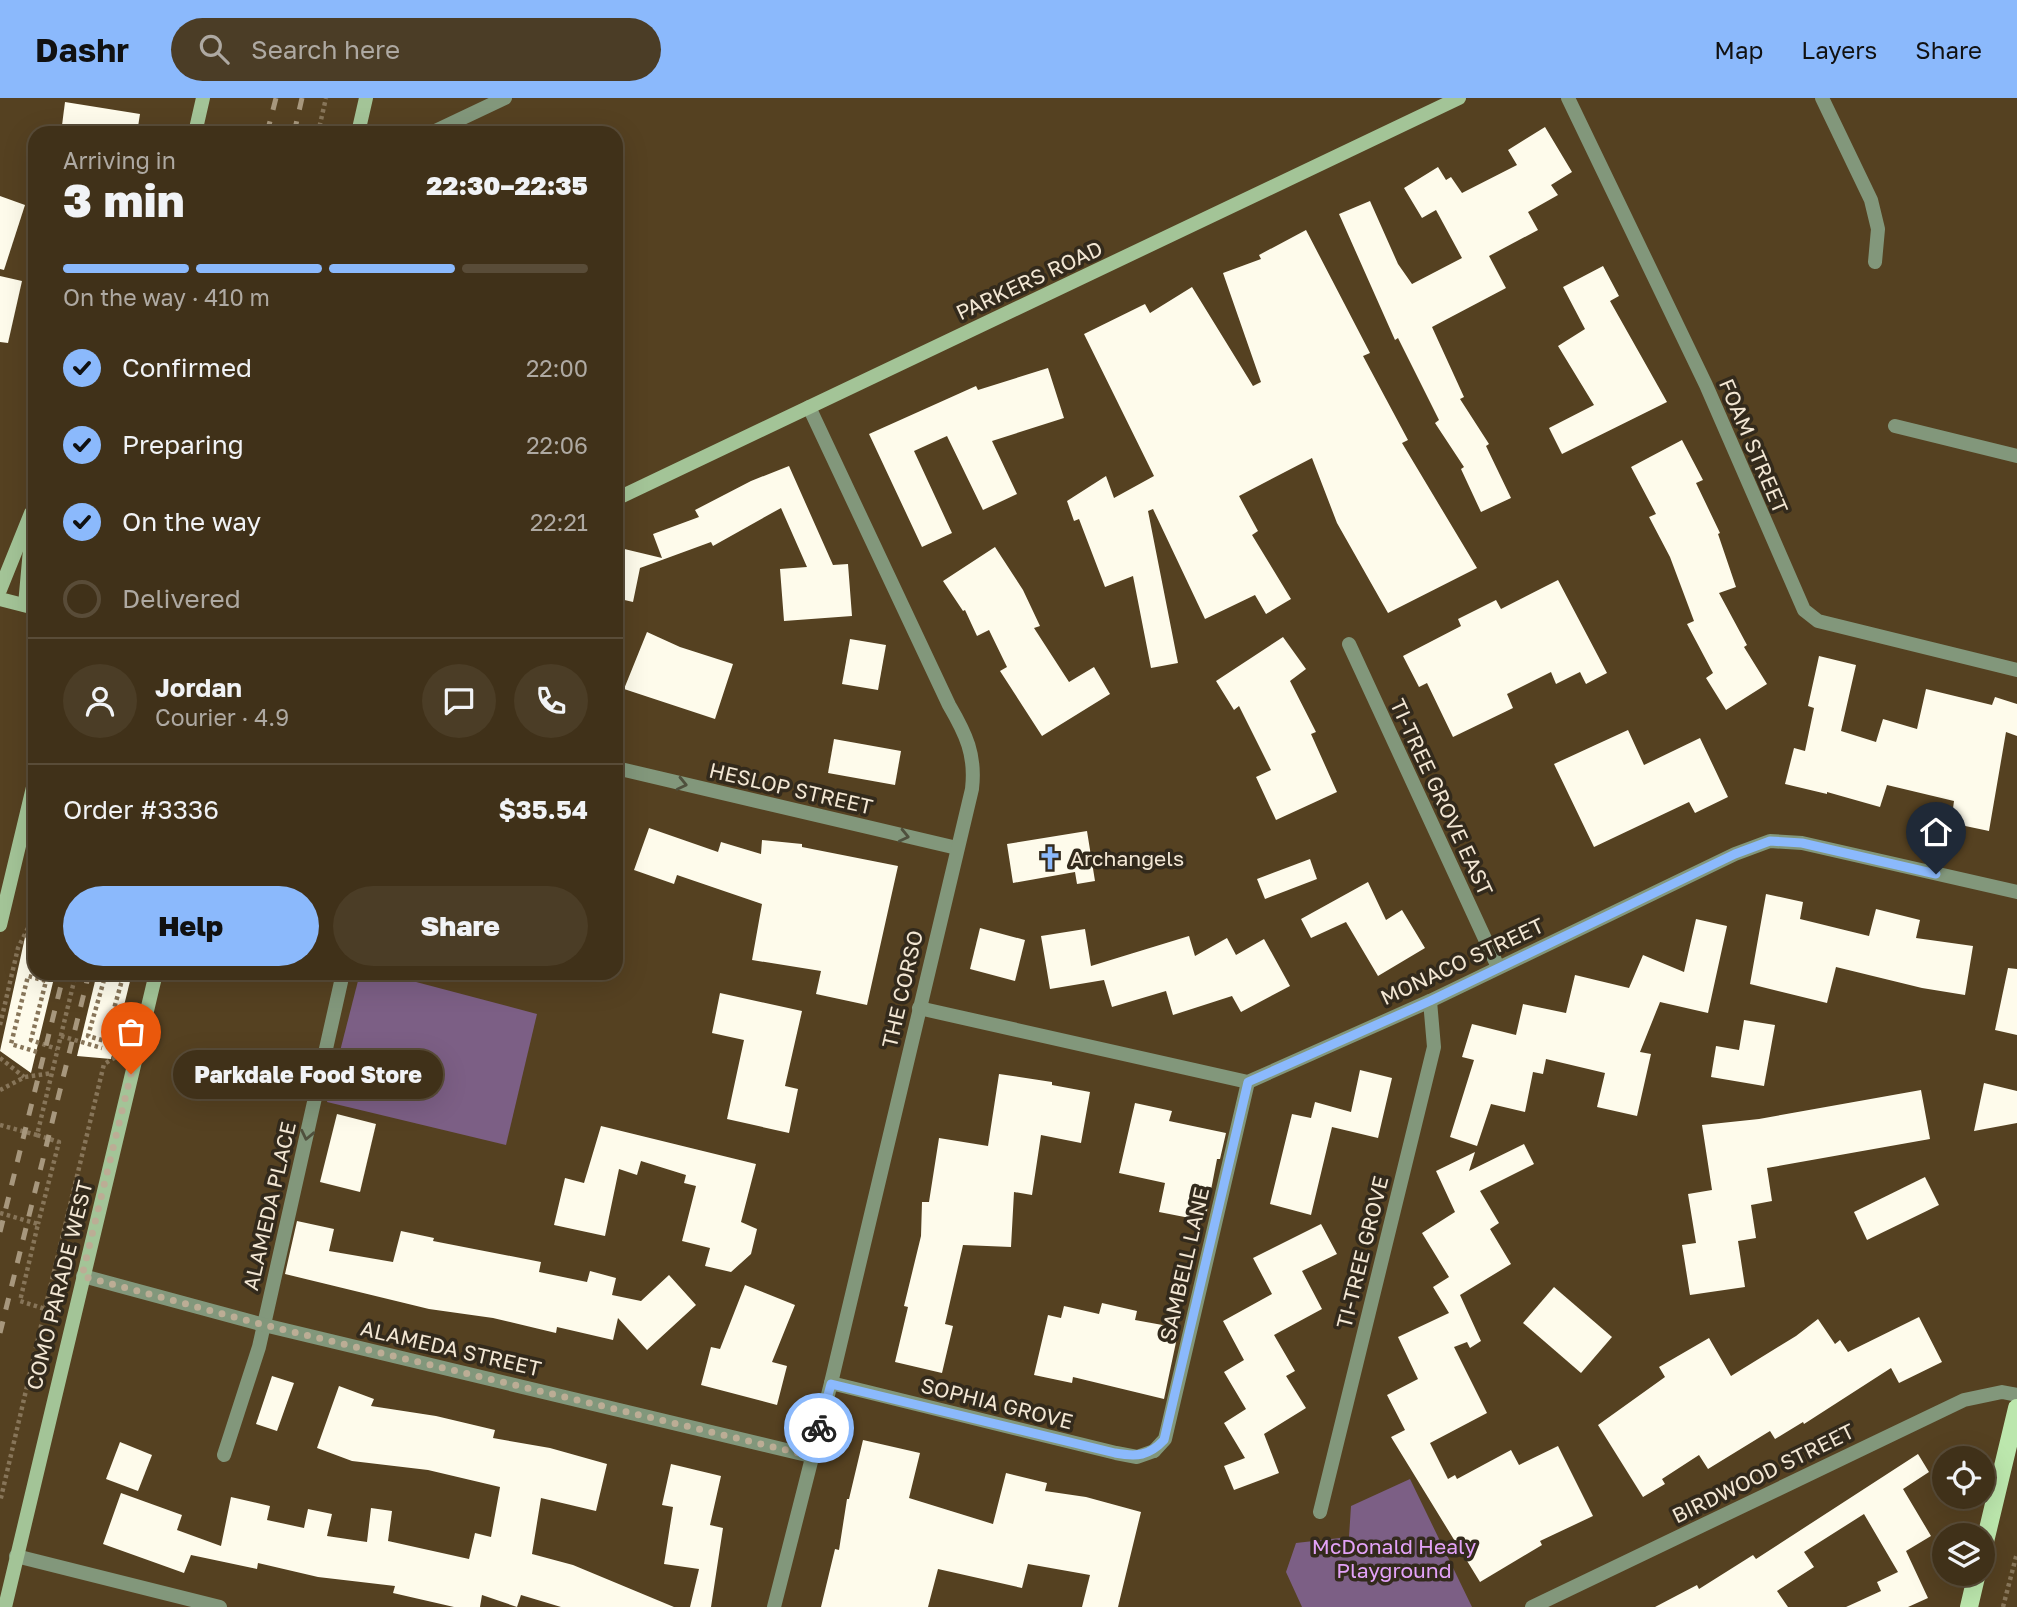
<!DOCTYPE html>
<meta charset="utf-8">
<style>
body{margin:0;font-family:"Golos Text",sans-serif;background:#4b3d26;color:#f1f3f6;height:100vh;display:flex;flex-direction:column;font-size:26px;white-space:nowrap}
*{box-sizing:border-box;margin:0}
p{font-size:23px;color:#aea9a2}
.icon{flex:none;width:38px;height:38px;fill:none;stroke:currentColor;stroke-width:2;stroke-linecap:round;stroke-linejoin:round}
.map{position:relative;flex:1;overflow:hidden}
.drawer{position:absolute;left:28px;top:28px;width:595px;height:854px;display:flex;flex-direction:column;background:#403119;border-radius:21px;box-shadow:0 7px 28px #0002,0 0 0 2px #594c38}
.drawer>*{flex:none}
.fabs{position:absolute;left:1932px;top:1348px;display:grid;gap:14px}
.fabs a{display:grid;place-items:center;width:63px;height:63px;border-radius:50%;background:#403119;box-shadow:0 7px 28px #0002,0 0 0 2px #594c38;font-size:35px}
.pin{position:absolute;display:grid;place-items:center;width:60px;height:60px;color:#fff;margin:-72px -30px;border-radius:50% 50% 50% 0;rotate:-45deg;box-shadow:0 0 7px #0007}
.pin .icon{rotate:45deg}
.courier{position:absolute;display:grid;place-items:center;width:70px;height:70px;margin:-35px;border:5px solid #8bb9fc;border-radius:50%;background:#fff;color:#222;box-shadow:0 2px 9px #0007}
.bubble{position:absolute;height:49px;border-radius:24px;background:#403119;box-shadow:0 7px 28px #0002,0 0 0 2px #594c38;font-size:23px;font-weight:800;line-height:49px;text-align:center}
.headline em{font-style:normal;font-weight:800}
.headline div{display:flex;flex-direction:column-reverse}
.headline{display:flex;align-items:center;justify-content:space-between;height:119px;padding:0 35px}
h1{font-size:46px;font-weight:800;line-height:52px}
.bar{display:grid;grid-template-columns:repeat(4,1fr);gap:10px 7px;align-content:center;height:84px;padding:0 35px}
.bar i{height:9px;border-radius:5px;background:#594c38}
.bar .active{background:#8bb9fc}
.bar p{grid-column:span 4}
.line{display:flex;align-items:center;gap:18px;padding:0 35px;border-top:2px solid #594c38}
.line div{flex:1}
.round{display:grid;place-items:center;flex:none;width:74px;height:74px;border-radius:37px;background:#4b3d26}
ol{padding:0 35px;list-style:none}
li{display:flex;align-items:center;gap:21px;height:77px}
li p{margin-inline-start:auto}
li .icon{padding:7px;border-radius:50%;background:#8bb9fc;color:#111;stroke-width:4}
li:last-child{color:#aea9a2}
li i{width:38px;height:38px;border:4px solid #594c38;border-radius:50%}
.action{display:flex;gap:14px;margin-top:auto;padding:14px 35px}
.action a{flex:1;height:80px;border-radius:42px;background:#8bb9fc;color:#111;font-size:28px;font-weight:800;line-height:80px;text-align:center}
.action a+a{background:#4b3d26;color:#f1f3f6}
header{display:flex;align-items:center;gap:42px;box-sizing:border-box;height:98px;padding:0 35px;background:#8bb9fc;color:#111}
header strong{font-size:33px}
nav{display:flex;gap:38px;margin-inline-start:auto;font-size:24px}
.search{width:490px;height:63px;background:#4b3d26;display:flex;align-items:center;gap:18px;box-sizing:border-box;padding:0 24px;border-radius:38px;color:#aea9a2;font-size:26px}
.map>svg:first-child{display:block}
.green{fill:#7c5f85}
.building{fill:#fefbeb}
.lines{fill:none;stroke-linecap:round;stroke-linejoin:round}
.path{stroke:#877559;stroke-width:4.5;stroke-dasharray:3.5 3.5;stroke-linecap:butt}
.lane{stroke:#82977b;stroke-width:14}
.street{stroke:#82977b;stroke-width:14}
.secondary{stroke:#a3c497;stroke-width:14}
.primary{stroke:#bce7ad;stroke-width:18}
.rail{stroke:#a7977d;stroke-width:5;stroke-dasharray:12 12;stroke-linecap:butt}
.oneway{stroke:#4f503d}
.done{stroke:#bcad95;stroke-width:7;stroke-dasharray:0 12.6}
.route{stroke:#8bb9fc;stroke-width:9}
.labels{text-anchor:middle;dominant-baseline:central;stroke-width:7;stroke-linejoin:round;paint-order:stroke}
.street-label{font-size:21px;fill:#f3e7d4;stroke:#332a1c}
.poi-label{font-size:21px;fill:#f3e7d4;stroke:#332a1c;text-anchor:start}
.park-label{font-size:21px;fill:#e3a2f8;stroke:#332a1c}
</style>
<header>
<strong>Dashr</strong>
<div class="search"><svg class="icon" aria-label="search" viewBox="0 0 24 24"><circle cx="10" cy="10" r="6"/><path d="M15 15l6 6"/></svg>Search here</div>
<nav><a>Map</a><a>Layers</a><a>Share</a></nav>
</header>
<div class="map">
<svg width="2017" height="1509" viewBox="0 0 2017 1509">
<rect width="100%" height="100%" fill="#554121"/>
<!-- green -->
<g class="green">
<path d="M360 875H382L537 916 506 1047 327 1004Z"/>
<path d="M1410 1381 1472 1509H1302L1286 1474 1296 1445 1349 1439 1351 1408Z"/>
</g>
<!-- building -->
<g class="building">
<path d="M65 4 140 16 137 35H61Z"/>
<path d="M1545 29 1572 74 1551 87 1558 97 1528 114 1538 132 1489 158 1506 190 1432 229 1464 299 1460 301 1489 346 1486 348 1511 400 1481 414 1461 371 1464 369 1435 325 1439 322 1398 240 1395 242 1339 116 1370 103 1398 166 1412 186 1462 160 1436 112 1422 120 1404 90 1438 69 1446 82 1451 79 1462 95 1517 67 1508 52Z"/>
<path d="M0 98 25 107 4 172 0 171Z"/>
<path d="M1306 132 1370 255 1363 258 1408 342 1402 345 1477 470 1388 515 1337 425 1312 360 1239 398 1258 433 1252 437 1291 501 1266 516 1255 497 1205 521 1153 411 1148 413 1178 565 1151 570 1133 478 1105 489 1079 421 1074 423 1067 403 1106 378 1114 400 1154 378 1084 236 1145 206 1150 215 1192 189 1253 288 1261 284 1223 175 1261 161 1259 157Z"/>
<path d="M1603 168 1619 198 1610 203 1667 304 1562 356 1549 330 1594 307 1558 248 1585 231 1563 189Z"/>
<path d="M0 178 22 183 8 245 0 244Z"/>
<path d="M1048 270 1064 320 992 343 1017 396 983 412 947 338 914 353 952 435 922 449 869 336 976 288 978 292Z"/>
<path d="M1682 342 1703 382 1696 385 1720 435 1718 436 1736 489 1719 495 1747 547 1744 549 1767 586 1726 612 1706 580 1713 575 1687 526 1694 523 1670 459 1649 419 1656 416 1631 369Z"/>
<path d="M789 368 833 467 848 466 852 518 784 523 780 471 807 469 781 410 713 448 711 444 640 470 633 504 616 500V449L662 460 653 436 699 419 695 412 751 383Z"/>
<path d="M995 449 1023 492 1040 528 1034 530 1069 584 1094 569 1110 596 1042 638 1000 573 1007 569 989 532 977 538 965 512 963 513 943 483Z"/>
<path d="M1558 482 1607 575 1586 586 1580 574 1556 586 1551 574 1507 596 1513 610 1453 639 1427 585 1419 589 1403 558 1461 528 1458 521 1496 502 1501 511Z"/>
<path d="M647 534 680 549 733 566 715 621 624 591Z"/>
<path d="M1283 539 1306 571 1290 583 1316 634 1311 636 1337 694 1276 722 1256 679 1271 672 1239 608 1234 612 1216 583Z"/>
<path d="M850 541 886 547 878 592 842 586Z"/>
<path d="M1819 558 1856 567 1841 633 1876 644 1883 621 1917 631 1926 591 1992 607 1995 599 2017 606V638L2006 634 1989 733 1951 725 1954 703 1887 687 1880 709 1827 694V696L1785 686 1794 650 1805 653 1814 610 1808 608Z"/>
<path d="M1628 632 1644 667 1700 640 1728 699 1695 715 1689 704 1594 749 1554 666Z"/>
<path d="M834 641 901 653 895 687 828 675Z"/>
<path d="M649 730 718 754 721 744 761 756 762 742 802 746V749L898 768 867 907 816 896 821 873 752 862 762 806 677 777 674 786 634 772Z"/>
<path d="M1087 733 1095 783 1077 786 1075 774 1013 785 1007 746Z"/>
<path d="M1310 761 1317 781 1265 801 1257 781Z"/>
<path d="M1368 784 1386 822 1402 812 1425 850 1378 878 1346 824 1311 840 1301 821Z"/>
<path d="M1766 796 1803 804 1800 821 1869 838 1876 811 1920 822 1916 840 1973 848 1965 897 1922 890 1836 869 1827 905 1750 886Z"/>
<path d="M1696 821 1727 828 1708 915 1660 904 1640 954 1651 956 1637 1018 1597 1009 1605 975 1546 961 1543 976 1533 974 1525 1014 1491 1006 1477 1048 1450 1039 1474 962 1462 959 1472 926 1516 937 1523 906 1566 915 1575 877 1629 890 1643 857 1684 874Z"/>
<path d="M27 830 35 831V875L54 880 31 975 0 953Z"/>
<path d="M980 830 1025 842 1015 883 970 871Z"/>
<path d="M1085 831 1091 868 1189 838 1195 858 1227 840 1236 857 1264 841 1290 888 1241 914 1232 898 1173 917 1166 893 1112 909 1104 882 1050 891 1041 838Z"/>
<path d="M2008 870 2017 871V937L1995 932Z"/>
<path d="M97 875H132L111 961 77 958Z"/>
<path d="M720 895 802 913 785 988 798 991 789 1035 727 1021 744 942 712 935Z"/>
<path d="M1744 922 1775 927 1764 988 1711 979 1716 948 1739 952Z"/>
<path d="M1360 972 1392 980 1378 1040 1332 1029 1311 1117 1270 1106 1292 1016 1311 1020 1315 1004 1351 1014Z"/>
<path d="M999 976 1052 984V987L1090 994 1081 1045 1041 1037 1032 1097 1014 1094 1011 1149 963 1147 945 1226 953 1228 942 1275 895 1264 908 1209 904 1208 921 1138 922 1104H929L939 1040 988 1048Z"/>
<path d="M1984 985 2017 993V1025L1974 1033Z"/>
<path d="M1921 992 1930 1041 1767 1070 1772 1103 1751 1107 1756 1140 1738 1143 1745 1189 1690 1197 1682 1147 1696 1145 1688 1096 1712 1092 1702 1027 1759 1021Z"/>
<path d="M1135 1005 1172 1013 1169 1023 1226 1035 1220 1061H1217L1205 1123 1159 1114 1165 1085 1119 1075Z"/>
<path d="M337 1016 376 1026 360 1094 320 1084Z"/>
<path d="M601 1028 756 1066 741 1124 757 1131 751 1156 731 1174 705 1168 710 1150 682 1143 696 1088 684 1085 686 1077 641 1063 637 1077 619 1071 605 1138 554 1127 565 1080 584 1085Z"/>
<path d="M1524 1046 1534 1066 1480 1093 1499 1125 1490 1131 1511 1166 1460 1197 1481 1243 1470 1250 1467 1244 1454 1249 1487 1315 1430 1345 1448 1381 1455 1377 1457 1381 1511 1352 1519 1367 1558 1348 1593 1418 1540 1443 1542 1447 1480 1484 1391 1339 1405 1332 1387 1297 1418 1281 1398 1239 1449 1215 1433 1189 1449 1179 1422 1135 1455 1114 1436 1073 1475 1054 1469 1073Z"/>
<path d="M1925 1079 1939 1107 1867 1142 1854 1114Z"/>
<path d="M297 1123 334 1131 329 1153 393 1164 401 1133 434 1140 433 1143 541 1164 539 1174 587 1184 590 1173 616 1180 612 1197 641 1203 669 1177 696 1207 647 1252 618 1220 613 1242 557 1229 556 1235 493 1220 429 1211 285 1176Z"/>
<path d="M1321 1126 1337 1156 1302 1173 1322 1211 1274 1237 1295 1273 1286 1278 1306 1310 1264 1336 1279 1375 1234 1392 1224 1368 1245 1360 1224 1325 1246 1311 1224 1274 1244 1262 1223 1223 1272 1196 1253 1160Z"/>
<path d="M745 1187 795 1207 772 1264 787 1268 777 1307 701 1287 711 1249 720 1251Z"/>
<path d="M1554 1189 1612 1239 1581 1275 1523 1225Z"/>
<path d="M1102 1205 1137 1213 1135 1222 1179 1230 1164 1301 1073 1279 1072 1285 1034 1277 1048 1217 1061 1220 1064 1208 1099 1216Z"/>
<path d="M1919 1219 1942 1264 1899 1285 1891 1270 1804 1326 1803 1324 1775 1341 1770 1333 1708 1371 1699 1357 1662 1381 1665 1386 1643 1399 1598 1327 1665 1279 1659 1269 1709 1240 1731 1278 1796 1238 1818 1221 1835 1246 1840 1242 1848 1254Z"/>
<path d="M272 1278 294 1285 277 1333 256 1326Z"/>
<path d="M339 1288 374 1301 371 1308 436 1318 495 1332 493 1340 550 1350 607 1366 596 1413 541 1400 532 1456 573 1467 674 1509H561L521 1497 517 1509 482 1497 480 1509H454L393 1495 395 1488 318 1479 258 1465 257 1471 191 1457 184 1475 103 1446 121 1395 182 1417 177 1432 221 1448 231 1399 270 1408 267 1422 304 1430 308 1411 332 1416 327 1438 367 1444 371 1410 392 1413 388 1443 469 1461 475 1435 491 1439 500 1389 428 1372 352 1363 317 1350Z"/>
<path d="M863 1342 920 1355 909 1400 993 1426 1006 1375 1047 1385 1045 1393 1086 1399 1141 1414 1118 1509H1082L1090 1477 1028 1466 1022 1490 938 1471 928 1509H821L835 1451 839 1452 847 1401H849Z"/>
<path d="M120 1344 152 1357 138 1393 106 1381Z"/>
<path d="M1918 1356 1929 1374 1903 1391 1931 1438 1906 1453 1928 1500 1908 1509H1846L1881 1493 1877 1484 1898 1474 1864 1416 1804 1454 1814 1469 1777 1493 1788 1509H1655L1697 1487 1699 1491 1753 1457 1756 1461Z"/>
<path d="M671 1366 721 1378 710 1427 723 1430 711 1509H690L699 1471 664 1466 673 1409 662 1407Z"/>
</g>
<g class="lines">
<!-- path -->
<g class="path">
<path d="M318 35 326 0"/>
<path d="M33 861H35"/>
<path d="M106 875 88 938 105 943 124 875"/>
<path d="M179 875 182 877"/>
<path d="M0 927 18 850 35 816"/>
<path d="M61 938 102 950"/>
<path d="M37 954 11 946 28 878 46 883 31 942 57 951"/>
<path d="M0 960 24 979"/>
<path d="M0 992 25 979 52 975"/>
<path d="M0 1027 37 1037 76 875"/>
<path d="M37 1037 59 1044 38 1126"/>
<path d="M0 1115 38 1126 20 1203 45 1211 0 1404"/>
<path d="M56 1215 45 1211 104 966 116 959"/>
<path d="M2003 1509 2017 1455"/>
</g>
<!-- lane -->
<g class="lane">
<path d="M1895 328 2017 358"/>
<path d="M1154 1353 1165 1341 1248 984"/>
<path d="M224 1357 259 1249 343 875"/>
</g>
<!-- street -->
<g class="street">
<path d="M1568 0 1706 287 1804 512 1818 523 2017 572"/>
<path d="M1822 0 1871 102 1878 131 1875 164"/>
<path d="M431 35 505 0"/>
<path d="M1349 546 1498 869"/>
<path d="M616 670 957 750"/>
<path d="M919 910 1248 984 1430 903 1735 756 1770 743 1802 745 2017 794"/>
<path d="M83 1178 264 1227 811 1358"/>
<path d="M831 1285 1116 1355 1137 1359 1154 1353"/>
<path d="M1320 1414 1434 949 1430 903"/>
<path d="M16 1458 220 1509"/>
<path d="M774 1509 831 1285 972 691C976 657 966 636 949 607L809 309"/>
<path d="M1532 1509 1964 1302 2002 1294 2017 1297"/>
</g>
<!-- secondary -->
<g class="secondary">
<path d="M195 35 203 0"/>
<path d="M358 35 366 0"/>
<path d="M616 401 1459 0"/>
<path d="M0 492 31 415"/>
<path d="M0 501 35 510"/>
<path d="M25 507 34 407"/>
<path d="M0 827 35 681"/>
<path d="M5 1509 156 875"/>
</g>
<!-- primary -->
<g class="primary">
<path d="M1983 1452 2017 1310"/>
<path d="M1969 1509 1977 1475"/>
</g>
<!-- rail -->
<g class="rail">
<path d="M267 35 276 0"/>
<path d="M294 35 302 0"/>
<path d="M0 1134 64 875"/>
<path d="M0 1235 89 875"/>
</g>
</g>
<!-- one-way arrows -->
<defs><path id="oneway-chevron" d="M-2-3.5L2.5 0L-2 3.5" fill="none" stroke-width="1.6" stroke-linecap="round" stroke-linejoin="round" transform="scale(1.75)"/></defs>
<g class="oneway">
<use href="#oneway-chevron" transform="translate(682 686) rotate(13)"/>
<use href="#oneway-chevron" transform="translate(904 738) rotate(13)"/>
<use href="#oneway-chevron" transform="translate(307 1037) rotate(102)"/>
</g>
<g class="lines">
<!-- done -->
<path class="done" d="M131 976 82 1178 264 1227 811 1358 819 1330"/>
<!-- route -->
<path class="route" d="M819 1330 831 1286 1115 1355C1137 1359 1149 1358 1164 1342L1248 984 1430 903 1735 756 1770 743 1802 745 1936 776"/>
</g>
<!-- icons -->
<defs>
<g id="church-bare" transform="scale(1.89)"><path d="M-1.2-6h2.4v3.5h3.3v2.4h-3.3V6h-2.4V-.1h-3.3v-2.4h3.3Z" fill="#8bb9fc" stroke="#332a1c" stroke-width="2.5" paint-order="stroke"/></g>
</defs>
<g fill-rule="evenodd">
<use href="#church-bare" x="1050" y="760"/>
</g>
<g class="labels">
<!-- street labels -->
<g class="street-label">
<text transform="translate(1029 182) rotate(-25)">PARKERS ROAD</text>
<text transform="translate(1754 348) rotate(67)">FOAM STREET</text>
<text transform="translate(791 690) rotate(13)">HESLOP STREET</text>
<text transform="translate(1442 699) rotate(65)">TI-TREE GROVE EAST</text>
<text transform="translate(1462 863) rotate(-25)">MONACO STREET</text>
<text transform="translate(902 891) rotate(-77)">THE CORSO</text>
<text transform="translate(269 1108) rotate(-77)">ALAMEDA PLACE</text>
<text transform="translate(1362 1154) rotate(-76)">TI-TREE GROVE</text>
<text transform="translate(1184 1166) rotate(-77)">SAMBELL LANE</text>
<text transform="translate(59 1187) rotate(-76)">COMO PARADE WEST</text>
<text transform="translate(451 1250) rotate(13)">ALAMEDA STREET</text>
<text transform="translate(997 1305) rotate(14)">SOPHIA GROVE</text>
<text transform="translate(1763 1375) rotate(-26)">BIRDWOOD STREET</text>
</g>
<!-- poi labels -->
<g class="poi-label">
<text x="1070" y="760">Archangels</text>
</g>
<!-- park labels -->
<g class="park-label">
<text x="1394" y="1448">McDonald Healy<tspan x="1394" dy="24">Playground</tspan></text>
</g>
</g>
</svg>
<div class="fabs">
<a><svg class="icon" aria-label="locate" viewBox="0 0 24 24"><circle cx="12" cy="12" r="6"/><path d="M12 2v4M12 18v4M2 12h4M18 12h4"/></svg></a>
<a><svg class="icon" aria-label="layers" viewBox="0 0 24 24"><path d="M12 4l9 5-9 5-9-5zM3 14l9 5 9-5"/></svg></a>
</div>
<div class="pin" style="left:131px;top:976px;background:#ea580c"><svg class="icon" aria-label="bag" viewBox="0 0 24 24"><path d="M5 8h14l-1 12H6zM9 8a3 3 0 0 1 6 0"/></svg></div>
<div class="pin" style="left:1936px;top:776px;background:#1f2937"><svg class="icon" aria-label="home" viewBox="0 0 24 24"><path d="M3 11l9-7 9 7M6 9v11h12V9"/></svg></div>
<div class="courier" style="left:819px;top:1330px"><svg class="icon" aria-label="bike" viewBox="0 0 24 24"><circle cx="6" cy="16" r="4"/><circle cx="18" cy="16" r="4"/><path d="M6 16l4-8h5l3 8M10 8l3 8H6M13 5h3"/></svg></div>
<div class="bubble" style="left:173px;top:952px;width:270px">Parkdale Food Store</div>
<section class="drawer">
<div class="headline"><div><h1>3 min</h1><p>Arriving in</p></div><em>22:30–22:35</em></div>
<div class="bar"><i class="active"></i><i class="active"></i><i class="active"></i><i></i><p>On the way · 410 m</p></div>
<ol>
<li><svg class="icon" aria-label="check" viewBox="0 0 24 24"><path d="M5 12l5 5 9-10"/></svg>Confirmed<p>22:00</p></li>
<li><svg class="icon" aria-label="check" viewBox="0 0 24 24"><path d="M5 12l5 5 9-10"/></svg>Preparing<p>22:06</p></li>
<li><svg class="icon" aria-label="check" viewBox="0 0 24 24"><path d="M5 12l5 5 9-10"/></svg>On the way<p>22:21</p></li>
<li><i></i>Delivered</li>
</ol>
<div class="line" style="height:126px"><a class="round"><svg class="icon" aria-label="person" viewBox="0 0 24 24"><circle cx="12" cy="8" r="4"/><path d="M4 21q1-7 8-7t8 7"/></svg></a><div><b>Jordan</b><p>Courier · 4.9</p></div><a class="round"><svg class="icon" aria-label="chat" viewBox="0 0 24 24"><path d="M4 5h16v11H9l-5 4z"/></svg></a><a class="round"><svg class="icon" aria-label="phone" viewBox="0 0 24 24"><path d="M5 4h4l2 5-3 2q2 4 5 5l2-3 5 2v4C11 20 4 13 5 4z"/></svg></a></div>
<div class="line" style="height:91px"><div>Order #3336</div><b>$35.54</b></div>
<div class="action"><a>Help</a><a>Share</a></div>
</section>
</div>
